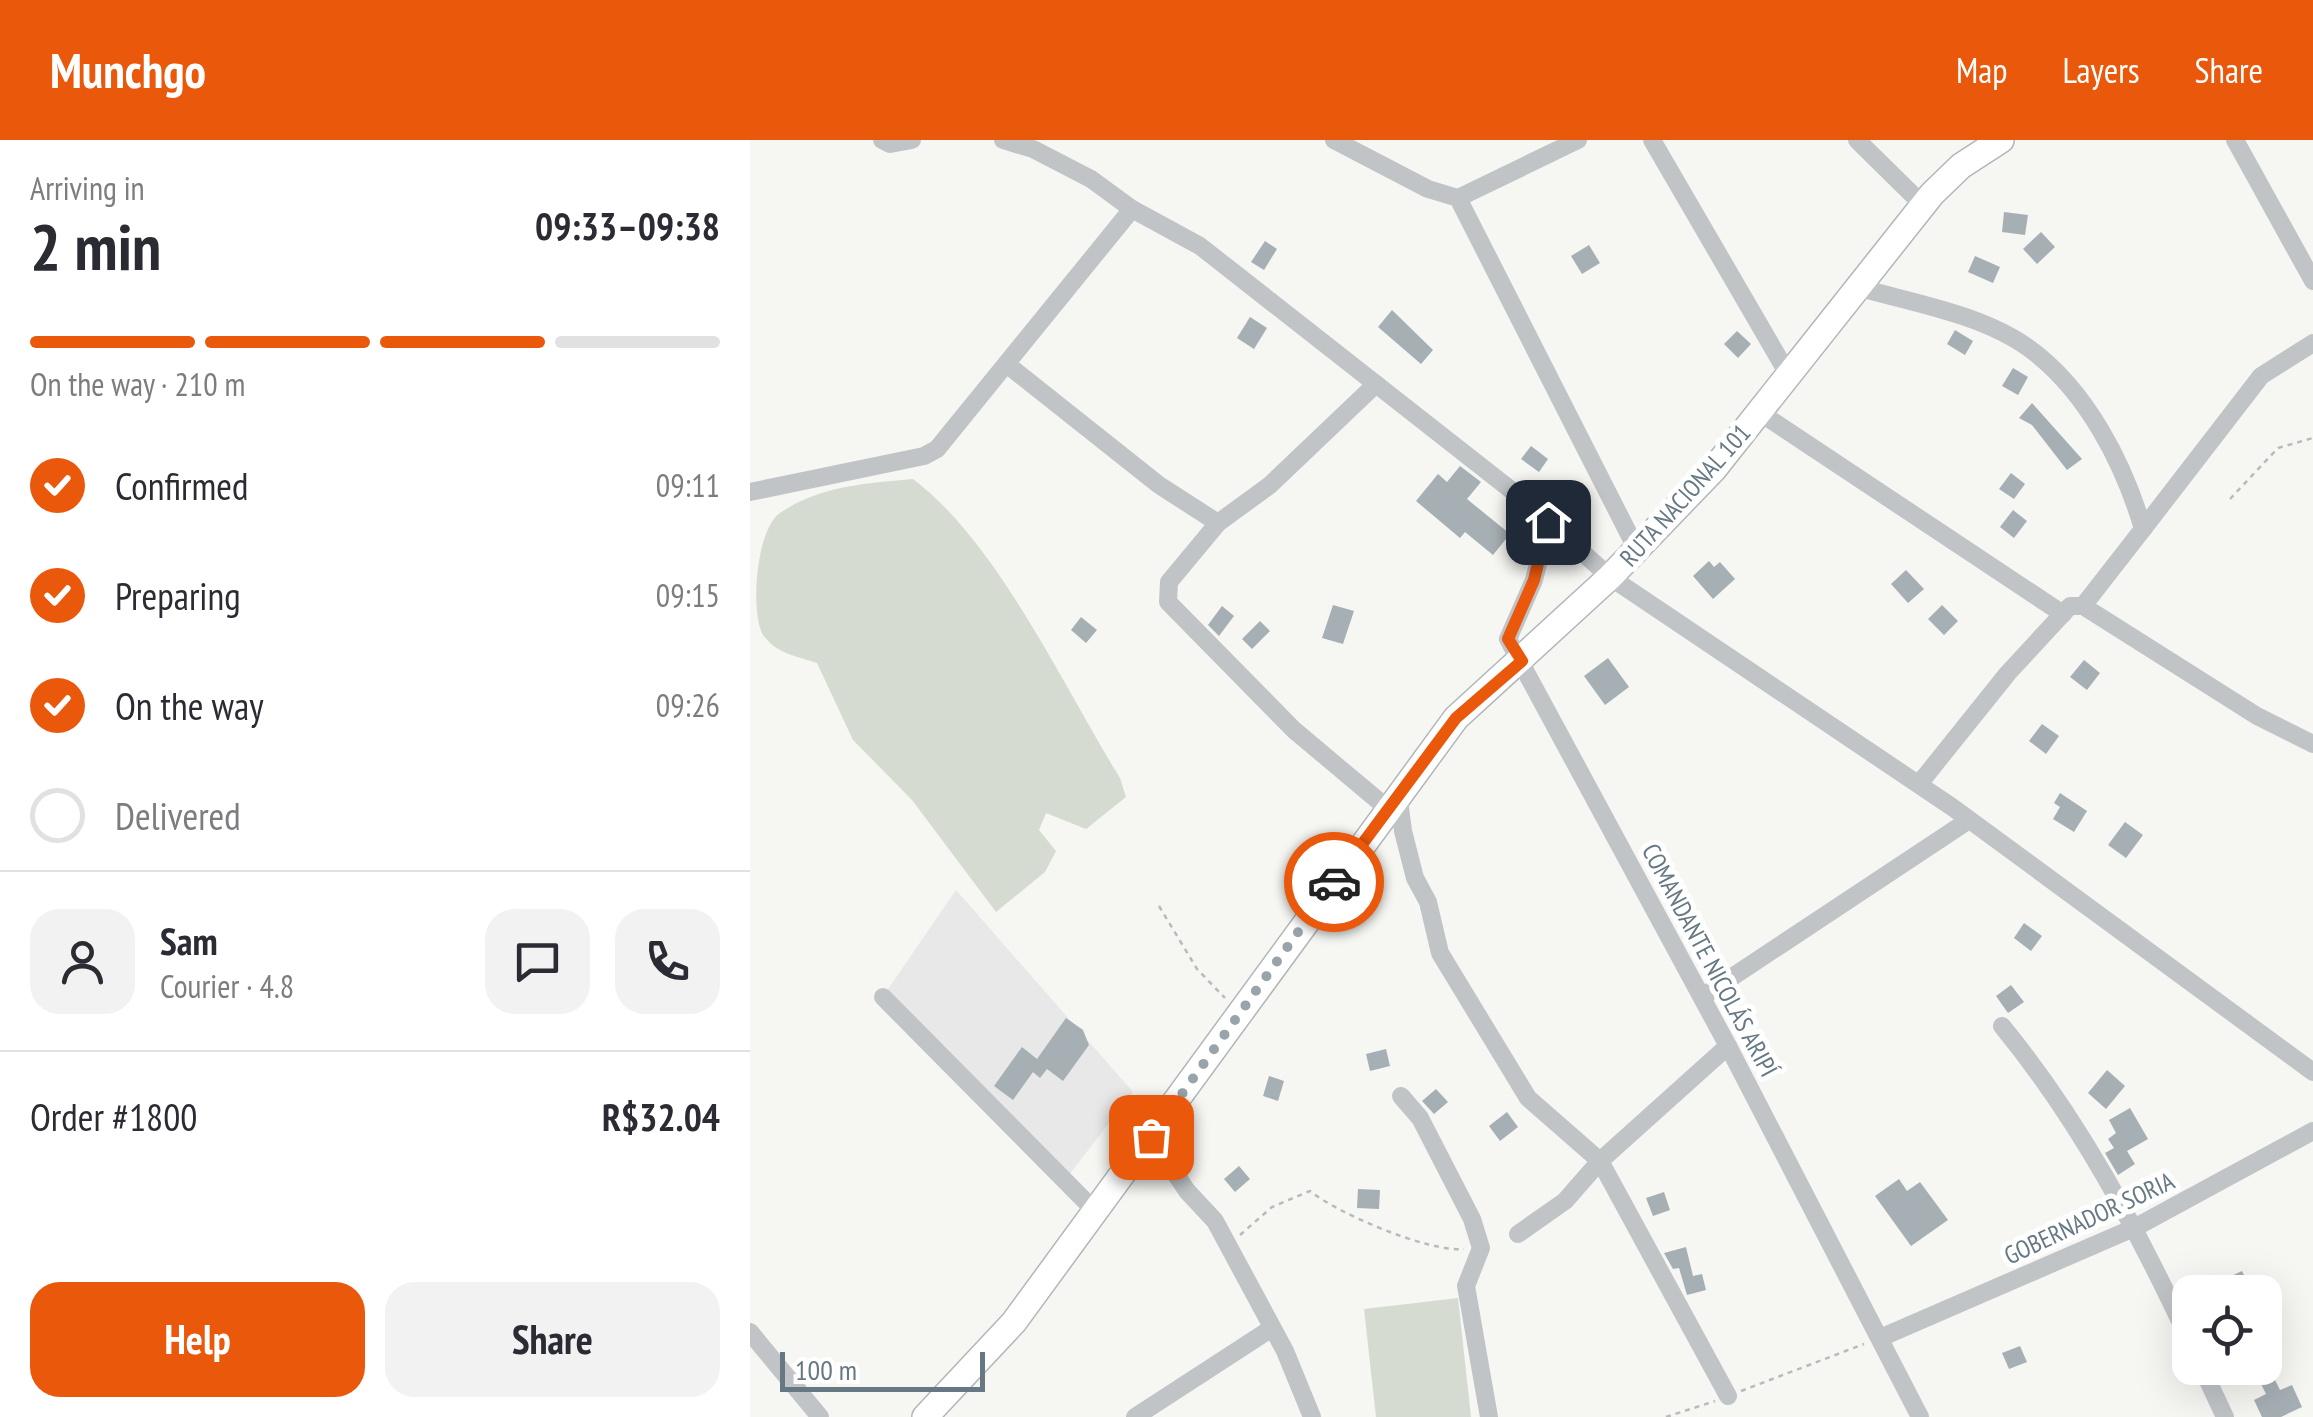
<!DOCTYPE html>
<meta charset="utf-8">
<style>
body{margin:0;font-family:"PT Sans Narrow",sans-serif;background:#f2f2f3;color:#2b2b33;height:100vh;display:flex;flex-direction:column;font-size:38px;white-space:nowrap}
*{box-sizing:border-box;margin:0}
p{font-size:32px;color:#7c7c81}
.icon{flex:none;width:55px;height:55px;fill:none;stroke:currentColor;stroke-width:2;stroke-linecap:round;stroke-linejoin:round}
.map{position:relative;flex:1;overflow:hidden}
.drawer{display:flex;flex-direction:column;background:#fff;width:750px}
.drawer>*{flex:none}
.controls{position:absolute;left:1422px;top:1135px;display:grid;gap:20px}
.controls a{display:grid;place-items:center;width:110px;height:110px;border-radius:20px;background:#fff;box-shadow:0 10px 40px #0002;font-size:50px}
.scale{position:absolute;left:30px;bottom:25px;width:205px;box-sizing:border-box;padding-left:10px;border:5px solid #667883;border-top:0;font-size:28px;line-height:35px;white-space:nowrap;color:#667883;-webkit-text-stroke:8px #fff;paint-order:stroke}
.pin{position:absolute;display:grid;place-items:center;width:85px;height:85px;color:#fff;margin:-42px;border-radius:20px;box-shadow:0 5px 15px #0006}
.courier{position:absolute;display:grid;place-items:center;width:100px;height:100px;margin:-50px;border:8px solid #ea580c;border-radius:50%;background:#fff;color:#222;box-shadow:0 2px 12px #0007}
.summary em{font-style:normal;font-weight:700}
.summary div{display:flex;flex-direction:column-reverse}
.summary{display:flex;align-items:center;justify-content:space-between;height:170px;padding:0 30px}
h1{font-size:65px;font-weight:700;line-height:75px}
.bar{display:grid;grid-template-columns:repeat(4,1fr);gap:15px 10px;align-content:center;height:120px;padding:0 30px}
.bar i{height:12px;border-radius:8px;background:#e1e1e2}
.bar .current{background:#ea580c}
.bar p{grid-column:span 4}
.line{display:flex;align-items:center;gap:25px;padding:0 30px;border-top:2px solid #e1e1e2}
.line div{flex:1}
.round{display:grid;place-items:center;flex:none;width:105px;height:105px;border-radius:30px;background:#f2f2f3}
ol{padding:0 30px;list-style:none}
li{display:flex;align-items:center;gap:30px;height:110px}
li p{margin-inline-start:auto}
li .icon{padding:10px;border-radius:50%;background:#ea580c;color:#fff;stroke-width:4}
li:last-child{color:#7c7c81}
li i{width:55px;height:55px;border:5px solid #e1e1e2;border-radius:50%}
.button{display:flex;gap:20px;margin-top:auto;padding:20px 30px}
.button a{flex:1;height:115px;border-radius:30px;background:#ea580c;color:#fff;font-size:40px;font-weight:700;line-height:115px;text-align:center}
.button a+a{background:#f2f2f3;color:#2b2b33}
header{display:flex;align-items:center;gap:60px;box-sizing:border-box;height:140px;padding:0 50px;background:#ea580c;color:#fff}
header strong{font-size:48px}
nav{display:flex;gap:55px;margin-inline-start:auto;font-size:35px}
main{display:flex;flex:1;min-height:0}
.map>svg:first-child{display:block}
.built{fill:#e7e8e7}
.green{fill:#d6dbd2}
.building{fill:#a6afb4}
.lines{fill:none;stroke-linecap:round;stroke-linejoin:round}
.primary-casing{stroke:#b1b6ba;stroke-width:28}
.path{stroke:#b8bbbd;stroke-width:2.5;stroke-dasharray:5 5;stroke-linecap:butt}
.street{stroke:#c0c4c7;stroke-width:18}
.primary{stroke:#fff;stroke-width:25}
.done{stroke:#98a4aa;stroke-width:10;stroke-dasharray:0 18}
.route{stroke:#ea580c;stroke-width:12}
.labels{text-anchor:middle;dominant-baseline:central;stroke-width:10;stroke-linejoin:round;paint-order:stroke}
.street-label{font-size:25px;fill:#667883;stroke:#fff}
</style>
<header>
<strong>Munchgo</strong>
<nav><a>Map</a><a>Layers</a><a>Share</a></nav>
</header>
<main>
<section class="drawer">
<div class="summary"><div><h1>2 min</h1><p>Arriving in</p></div><em>09:33–09:38</em></div>
<div class="bar"><i class="current"></i><i class="current"></i><i class="current"></i><i></i><p>On the way · 210 m</p></div>
<ol>
<li><svg class="icon" aria-label="check" viewBox="0 0 24 24"><path d="M5 12l5 5 9-10"/></svg>Confirmed<p>09:11</p></li>
<li><svg class="icon" aria-label="check" viewBox="0 0 24 24"><path d="M5 12l5 5 9-10"/></svg>Preparing<p>09:15</p></li>
<li><svg class="icon" aria-label="check" viewBox="0 0 24 24"><path d="M5 12l5 5 9-10"/></svg>On the way<p>09:26</p></li>
<li><i></i>Delivered</li>
</ol>
<div class="line" style="height:180px"><a class="round"><svg class="icon" aria-label="person" viewBox="0 0 24 24"><circle cx="12" cy="8" r="4"/><path d="M4 21q1-7 8-7t8 7"/></svg></a><div><b>Sam</b><p>Courier · 4.8</p></div><a class="round"><svg class="icon" aria-label="chat" viewBox="0 0 24 24"><path d="M4 5h16v11H9l-5 4z"/></svg></a><a class="round"><svg class="icon" aria-label="phone" viewBox="0 0 24 24"><path d="M5 4h4l2 5-3 2q2 4 5 5l2-3 5 2v4C11 20 4 13 5 4z"/></svg></a></div>
<div class="line" style="height:130px"><div>Order #1800</div><b>R$32.04</b></div>
<div class="button"><a>Help</a><a>Share</a></div>
</section>
<div class="map">
<svg width="1563" height="1277" viewBox="0 0 1563 1277">
<rect width="100%" height="100%" fill="#f6f6f3"/>
<!-- built -->
<path class="built" d="M206 750 383 952 312 1044 134 855Z"/>
<!-- green -->
<g class="green">
<path d="M163 339C248 403 313 546 370 638L376 657 336 689 296 673 289 690 306 711 295 732 246 772 162 660 103 600 67 523C46 516 27 514 13 495 0 472 6 389 30 373 69 346 118 343 163 339Z"/>
<path d="M708 1158 721 1277H626L614 1169Z"/>
</g>
<!-- building -->
<g class="building">
<path d="M1254 72 1278 75 1275 95 1252 92Z"/>
<path d="M1291 92 1305 107 1287 124 1273 109Z"/>
<path d="M515 101 527 109 514 130 501 122Z"/>
<path d="M839 105 850 123 832 134 821 116Z"/>
<path d="M1225 116 1250 127 1243 143 1218 132Z"/>
<path d="M642 170 683 210 671 224 628 187Z"/>
<path d="M500 177 517 188 504 209 487 198Z"/>
<path d="M1205 190 1223 201 1215 215 1197 204Z"/>
<path d="M987 191 1001 204 988 218 974 204Z"/>
<path d="M1263 228 1278 237 1268 255 1252 246Z"/>
<path d="M1282 263 1332 319 1317 330 1282 285 1269 278Z"/>
<path d="M781 306 798 319 789 332 771 319Z"/>
<path d="M710 326 731 342 717 359 760 394 743 415 715 392 710 398 666 361 688 334 697 342Z"/>
<path d="M1261 333 1275 344 1264 359 1249 349Z"/>
<path d="M1263 370 1277 381 1264 398 1250 387Z"/>
<path d="M959 421 964 427 970 422 985 439 963 459 943 436Z"/>
<path d="M1156 430 1174 449 1158 463 1141 444Z"/>
<path d="M583 465 604 471 593 504 572 498Z"/>
<path d="M1192 465 1208 481 1194 495 1178 479Z"/>
<path d="M472 466 484 476 469 496 458 485Z"/>
<path d="M331 477 347 490 336 503 321 490Z"/>
<path d="M510 481 520 491 502 509 492 499Z"/>
<path d="M858 518 879 547 855 565 834 536Z"/>
<path d="M1334 520 1350 533 1337 550 1320 537Z"/>
<path d="M1292 584 1309 596 1296 614 1279 601Z"/>
<path d="M1310 653 1337 671 1324 692 1303 679 1310 667 1304 663Z"/>
<path d="M1375 682 1393 695 1376 718 1358 705Z"/>
<path d="M1274 783 1292 796 1281 811 1264 798Z"/>
<path d="M1261 845 1274 862 1258 873 1246 856Z"/>
<path d="M316 878 333 890 339 905 313 941 297 929 290 938 283 932 263 960 244 946 272 907 287 919Z"/>
<path d="M636 909 640 926 620 931 616 914Z"/>
<path d="M1357 930 1375 946 1356 969 1338 953Z"/>
<path d="M519 936 534 941 528 961 513 956Z"/>
<path d="M686 949 698 962 684 974 672 961Z"/>
<path d="M1380 968 1398 999 1377 1011 1385 1024 1368 1035 1355 1013 1364 1008 1358 999 1366 993 1359 980Z"/>
<path d="M757 972 768 987 750 1001 739 986Z"/>
<path d="M489 1026 500 1039 485 1052 474 1039Z"/>
<path d="M1149 1039 1157 1051 1170 1042 1198 1080 1161 1106 1125 1056Z"/>
<path d="M608 1049 630 1050 629 1069 607 1068Z"/>
<path d="M914 1052 920 1070 903 1076 896 1058Z"/>
<path d="M936 1107 943 1136 952 1134 956 1150 937 1155 929 1128 923 1129 914 1113Z"/>
<path d="M1492 1131 1502 1152H1447Z"/>
<path d="M1270 1206 1277 1222 1259 1229 1252 1213Z"/>
<path d="M1519 1228 1530 1250 1542 1245 1552 1267 1531 1277H1512L1504 1260 1516 1254 1506 1234Z"/>
</g>
<g class="lines">
<!-- primary casing -->
<g class="primary-casing">
<path id="primary" d="M175 1277 264 1182 706 578 860 437 964 329 1182 54 1211 26 1251 0"/>
</g>
<!-- path -->
<g class="path">
<path d="M1480 359 1528 308 1563 298"/>
<path d="M409 766 447 829 475 858"/>
<path d="M490 1095 522 1067 560 1051C589 1074 677 1112 714 1109"/>
<path d="M991 1251 1114 1204"/>
<path d="M916 1277 965 1261"/>
</g>
<!-- street -->
<g class="street">
<path d="M132 0 140 4 162 0"/>
<path d="M253 0 283 9 341 39 382 69 450 106 770 357 860 437 1202 667 1563 932"/>
<path d="M584 0 678 49 708 58 887 410"/>
<path d="M902 0 1038 234"/>
<path d="M1107 0 1173 65"/>
<path d="M1485 0 1563 141"/>
<path d="M708 58 828 0"/>
<path d="M1107 147C1163 163 1232 174 1280 209 1337 251 1374 324 1393 389L1333 466"/>
<path d="M259 226 409 345 468 383"/>
<path d="M626 244 520 345 468 383 419 442 418 462 544 590 637 668"/>
<path d="M1009 272 1313 474"/>
<path d="M0 352 174 316 187 309 382 69"/>
<path d="M798 382 784 440 758 499 978 906 1170 1277"/>
<path d="M1393 389 1511 236 1563 203"/>
<path d="M1169 644 1258 533 1320 466H1333L1507 576 1563 604"/>
<path d="M648 653 653 691 665 738 678 762 690 813 778 958 850 1021 978 1256"/>
<path d="M133 857 346 1072"/>
<path d="M952 857 1219 680"/>
<path d="M1252 886C1330 981 1388 1091 1440 1202"/>
<path d="M651 956 670 978 722 1079 731 1108 716 1146 739 1277"/>
<path d="M401 997 437 1051 465 1081 535 1211 562 1277"/>
<path d="M768 1094 815 1061 850 1021 978 906"/>
<path d="M0 1192 70 1277"/>
<path d="M1130 1198 1386 1087 1563 991"/>
<path d="M1452 1228 1475 1277"/>
<path d="M385 1277 522 1188"/>
</g>
<!-- primary -->
<use href="#primary" class="primary"/>
</g>
<g class="lines">
<!-- done -->
<path class="done" d="M401 997 584 742"/>
<!-- route -->
<path class="route" d="M584 742 706 578 772 521 758 499 784 440 798 382"/>
</g>
<g class="labels">
<!-- street labels -->
<g class="street-label">
<text transform="translate(935 355) rotate(-48)">RUTA NACIONAL 101</text>
<text transform="translate(960 820) rotate(62)">COMANDANTE NICOLÁS ARIPÍ</text>
<text transform="translate(1339 1078) rotate(-25)">GOBERNADOR SORIA</text>
</g>
</g>
</svg>
<div class="controls">
<a><svg class="icon" aria-label="locate" viewBox="0 0 24 24"><circle cx="12" cy="12" r="6"/><path d="M12 2v4M12 18v4M2 12h4M18 12h4"/></svg></a>
</div>
<div class="scale">100 m</div>
<div class="pin" style="left:401px;top:997px;background:#ea580c"><svg class="icon" aria-label="bag" viewBox="0 0 24 24"><path d="M5 8h14l-1 12H6zM9 8a3 3 0 0 1 6 0"/></svg></div>
<div class="pin" style="left:798px;top:382px;background:#1f2937"><svg class="icon" aria-label="home" viewBox="0 0 24 24"><path d="M3 11l9-7 9 7M6 9v11h12V9"/></svg></div>
<div class="courier" style="left:584px;top:742px"><svg class="icon" aria-label="car" viewBox="0 0 24 24"><path d="M5 17H2v-5l4-1 3-4h7l3 4 3 1v5h-3M9 17h6M6 11h13"/><circle cx="7" cy="17" r="2"/><circle cx="17" cy="17" r="2"/></svg></div>
</div>
</main>
